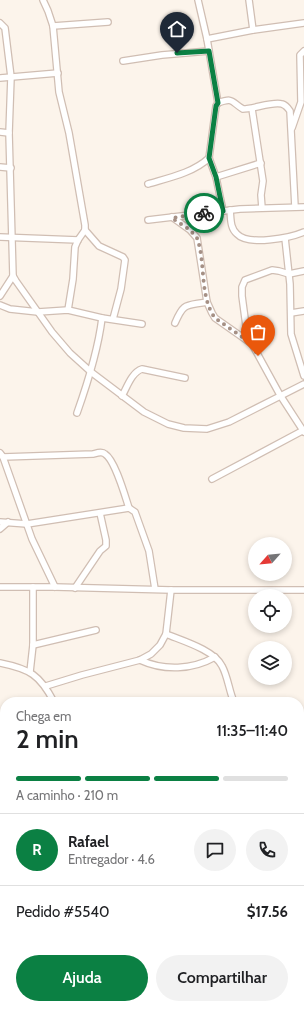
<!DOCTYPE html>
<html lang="pt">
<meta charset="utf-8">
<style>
body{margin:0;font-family:Cabin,sans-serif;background:#f2f2f2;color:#202124;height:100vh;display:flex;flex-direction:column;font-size:15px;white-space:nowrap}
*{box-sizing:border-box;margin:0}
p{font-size:13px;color:#757577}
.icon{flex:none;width:22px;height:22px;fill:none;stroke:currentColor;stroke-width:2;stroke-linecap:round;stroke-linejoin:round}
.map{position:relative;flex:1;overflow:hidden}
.drawer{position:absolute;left:0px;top:697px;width:304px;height:312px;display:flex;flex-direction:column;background:#fff;border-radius:16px 16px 0 0;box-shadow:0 2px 6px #0003}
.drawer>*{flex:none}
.needle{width:26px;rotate:243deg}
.fabs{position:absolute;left:248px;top:537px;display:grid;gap:8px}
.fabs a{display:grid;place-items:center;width:44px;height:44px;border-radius:50%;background:#fff;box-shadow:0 2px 6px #0003;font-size:20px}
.pin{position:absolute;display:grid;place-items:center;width:34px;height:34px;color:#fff;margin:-41px -17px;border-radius:50% 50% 50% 0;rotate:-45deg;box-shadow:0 0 4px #0007}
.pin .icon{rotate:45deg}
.courier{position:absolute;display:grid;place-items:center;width:40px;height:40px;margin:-20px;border:3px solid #0b8043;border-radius:50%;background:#fff;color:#222;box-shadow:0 1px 5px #0007}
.summary em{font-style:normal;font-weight:600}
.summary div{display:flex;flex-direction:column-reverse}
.summary{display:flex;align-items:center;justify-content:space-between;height:68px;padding:0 16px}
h1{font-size:26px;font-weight:600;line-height:30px}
.bar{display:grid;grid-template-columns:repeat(4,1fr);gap:6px 4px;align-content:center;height:48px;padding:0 16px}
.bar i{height:5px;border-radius:3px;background:#e0e0e0}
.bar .selected{background:#0b8043}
.bar p{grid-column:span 4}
.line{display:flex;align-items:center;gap:10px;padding:0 16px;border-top:1px solid #e0e0e0}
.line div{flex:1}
.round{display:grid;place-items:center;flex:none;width:42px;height:42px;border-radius:21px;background:#f2f2f2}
.button{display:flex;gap:8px;margin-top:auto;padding:8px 16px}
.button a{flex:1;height:46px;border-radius:24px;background:#0b8043;color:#fff;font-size:16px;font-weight:600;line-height:46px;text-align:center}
.button a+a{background:#f2f2f2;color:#202124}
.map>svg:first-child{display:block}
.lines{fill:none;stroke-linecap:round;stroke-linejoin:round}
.minor-casing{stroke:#d0beb3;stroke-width:8}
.minor{stroke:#fff;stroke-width:5.5}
.done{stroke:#a59085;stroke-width:4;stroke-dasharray:0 7.2}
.route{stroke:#0b8043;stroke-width:5}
</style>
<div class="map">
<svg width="304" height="1009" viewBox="0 0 304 1009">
<rect width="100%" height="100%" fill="#fcf4eb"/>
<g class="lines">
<!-- minor casing -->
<g class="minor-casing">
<g id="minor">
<path d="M43 0 48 11 53 26 59 92 69 133 85 225V230L78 240 75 247 73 279 68 310"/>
<path d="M198 0 207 39 218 103"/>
<path d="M249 0 253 30"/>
<path d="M0 23 5 28 11 77 9 133 13 276 16 281 52 332 70 353 91 372 144 412 168 424 184 428 207 429 229 422 304 384"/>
<path d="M53 26 108 22"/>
<path d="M207 39 253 30 304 23"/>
<path d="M123 61 162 55 209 51"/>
<path d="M0 78 58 73"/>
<path d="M252 109 263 181 261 195 262 208"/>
<path d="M292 128 301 102 300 55 304 51"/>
<path d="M0 132 9 133"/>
<path d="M0 167 11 168"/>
<path d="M216 177 261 163"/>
<path d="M148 184C168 178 193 173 209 158"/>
<path d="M230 210C231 219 230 228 237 234 248 246 290 238 304 232"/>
<path d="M223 211 216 177 209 158 216 106 218 103C234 97 231 102 243 109 254 109 273 101 282 104 286 105 288 108 290 111L295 207"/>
<path d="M172 217 190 230 197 238 207 302 212 313 215 318 252 344"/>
<path d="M148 220 240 209 304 207"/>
<path d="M85 230 99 246 123 257 125 260 121 289 113 319"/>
<path d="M0 237 78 240"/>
<path d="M285 238 290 284 291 334 304 376"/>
<path d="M304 271 289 274 279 271 272 270 245 280 242 287V296L246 326 252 344 280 395 304 432"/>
<path d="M0 296 13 276"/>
<path d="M0 305 10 309 38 312 68 310 102 318 142 324"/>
<path d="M291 313 304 311"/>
<path d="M175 323C184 302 186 306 207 302"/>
<path d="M122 396C127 387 132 372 142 369L185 378"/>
<path d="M77 413C88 382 98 351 102 318"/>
<path d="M0 453 3 457 32 539 55 587"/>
<path d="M3 457 93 454C97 453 102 451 105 454 115 460 125 496 129 508"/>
<path d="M212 479 302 431"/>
<path d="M0 522 27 524 129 508 135 512 149 551 155 589"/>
<path d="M0 529 8 522"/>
<path d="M0 587H55L171 590H304"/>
<path d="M75 588 100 551 106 546V540L100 513"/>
<path d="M166 634C183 641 214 650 222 666 228 677 229 691 234 702"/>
<path d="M33 645 96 630"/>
<path d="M140 660C164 671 192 670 215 657"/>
<path d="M0 663C30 669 40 675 54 702"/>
<path d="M30 672 33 645V587"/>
<path d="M46 686 82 675 140 660 151 654 160 645 166 634 171 590"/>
<path d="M0 735 5 736"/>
<path d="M0 772H5"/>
<path d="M299 804 304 803"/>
<path d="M0 825 5 826"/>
<path d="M0 858 5 851"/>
<path d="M0 920 5 914"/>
<path d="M0 934 5 938"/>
<path d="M299 975 304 974"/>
<path d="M97 1004 106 1009"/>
<path d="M236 1004 238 1009"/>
<path d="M179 1009 202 1004"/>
</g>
</g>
<!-- minor -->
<use href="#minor" class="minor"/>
</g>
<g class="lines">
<!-- done -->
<path class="done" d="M204 213 172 218 190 230 197 238C206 262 199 296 215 318L252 344 258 356"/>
<!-- route -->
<path class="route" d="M177 53 209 51 218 103 216 106 209 158 216 177 223 211 204 213"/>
</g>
</svg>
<div class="fabs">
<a><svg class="needle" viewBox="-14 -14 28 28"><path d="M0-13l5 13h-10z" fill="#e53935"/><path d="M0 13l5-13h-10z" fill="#757577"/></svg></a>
<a><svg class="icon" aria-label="locate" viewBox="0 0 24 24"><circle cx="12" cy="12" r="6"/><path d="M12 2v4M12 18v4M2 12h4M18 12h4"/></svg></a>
<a><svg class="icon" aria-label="layers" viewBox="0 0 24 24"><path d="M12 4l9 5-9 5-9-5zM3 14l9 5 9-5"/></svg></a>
</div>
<div class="pin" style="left:258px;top:356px;background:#ea580c"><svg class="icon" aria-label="bag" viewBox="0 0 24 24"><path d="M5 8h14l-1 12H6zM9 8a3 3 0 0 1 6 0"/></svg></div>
<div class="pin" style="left:177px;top:53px;background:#1f2937"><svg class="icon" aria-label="home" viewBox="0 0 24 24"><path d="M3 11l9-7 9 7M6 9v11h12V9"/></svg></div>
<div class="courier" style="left:204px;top:213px"><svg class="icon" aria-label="bike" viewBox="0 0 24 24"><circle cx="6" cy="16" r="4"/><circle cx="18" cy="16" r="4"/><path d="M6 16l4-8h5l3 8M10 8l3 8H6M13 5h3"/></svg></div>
<section class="drawer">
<div class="summary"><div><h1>2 min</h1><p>Chega em</p></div><em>11:35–11:40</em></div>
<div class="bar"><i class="selected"></i><i class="selected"></i><i class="selected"></i><i></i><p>A caminho · 210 m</p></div>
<div class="line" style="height:72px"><b class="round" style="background:#0b8043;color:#fff">R</b><div><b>Rafael</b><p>Entregador · 4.6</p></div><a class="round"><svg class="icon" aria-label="chat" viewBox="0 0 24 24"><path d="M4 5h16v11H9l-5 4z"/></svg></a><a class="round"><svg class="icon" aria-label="phone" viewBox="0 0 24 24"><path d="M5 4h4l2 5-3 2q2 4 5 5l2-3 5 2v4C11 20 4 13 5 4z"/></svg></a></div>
<div class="line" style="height:52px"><div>Pedido #5540</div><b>$17.56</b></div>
<div class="button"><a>Ajuda</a><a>Compartilhar</a></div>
</section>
</div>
